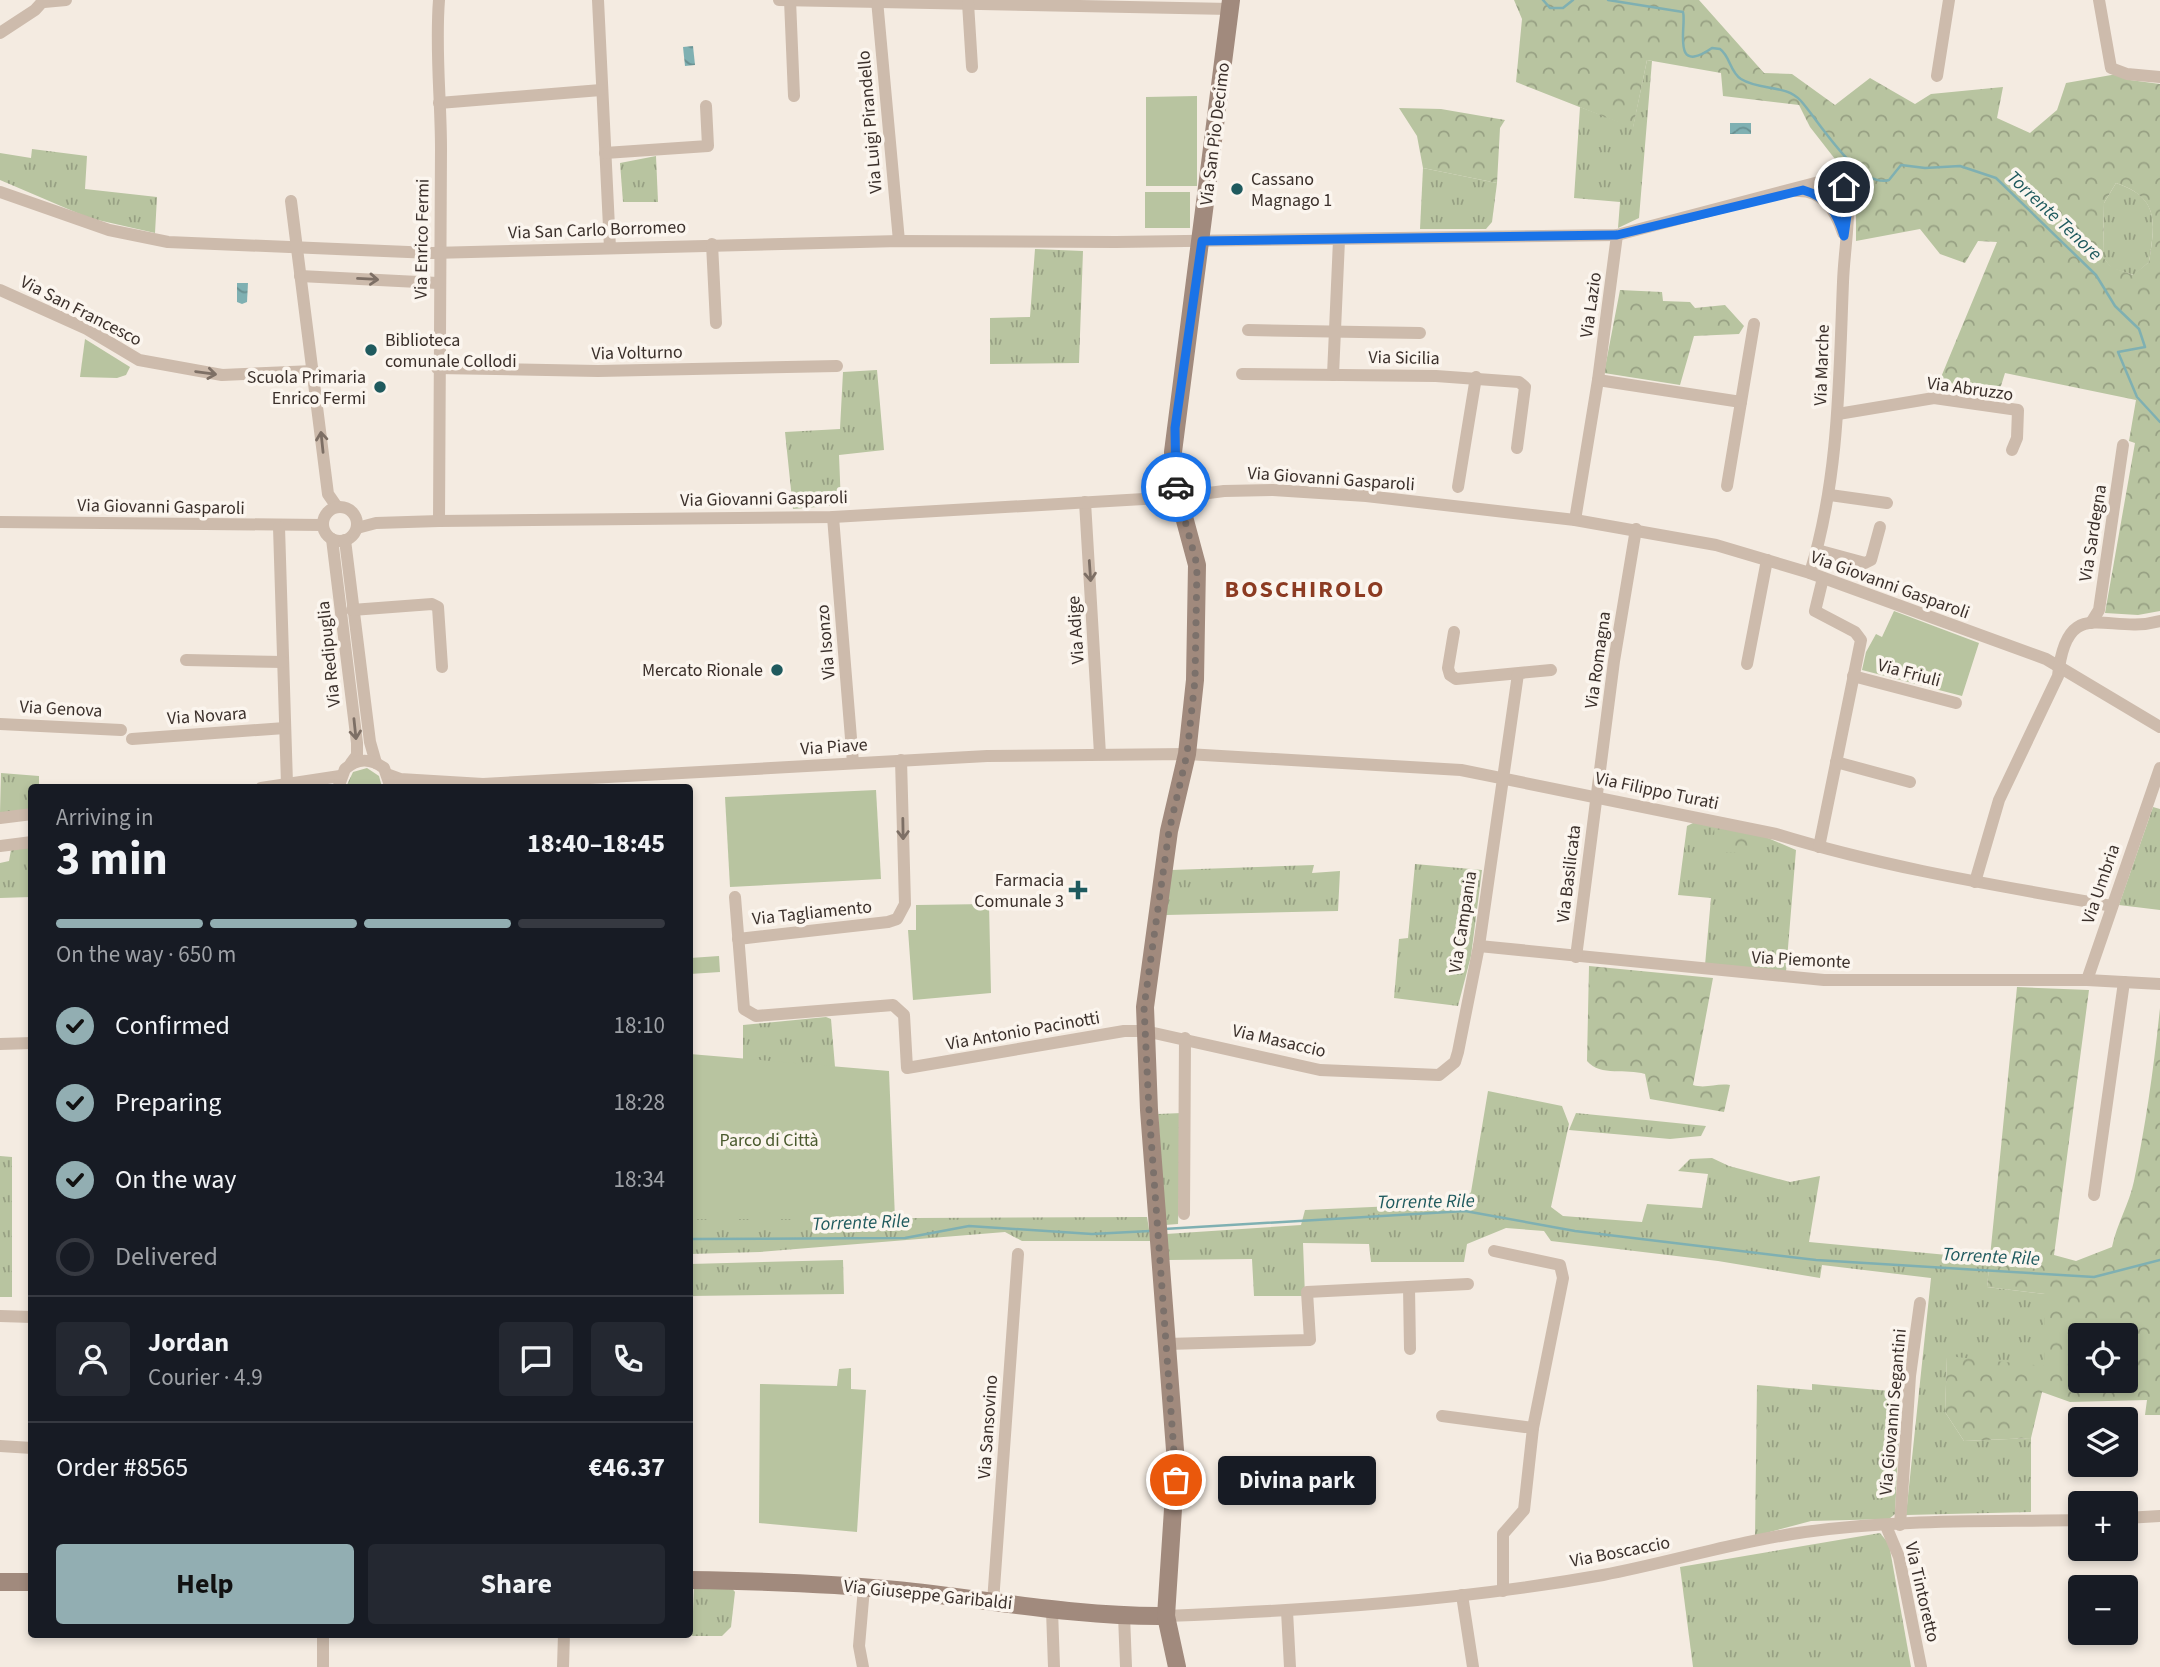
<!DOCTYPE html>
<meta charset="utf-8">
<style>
body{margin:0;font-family:"Source Sans 3",sans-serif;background:#242831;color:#f1f3f6;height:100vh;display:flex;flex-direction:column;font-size:26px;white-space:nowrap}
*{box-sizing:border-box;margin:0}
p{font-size:23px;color:#9ea1a6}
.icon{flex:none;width:38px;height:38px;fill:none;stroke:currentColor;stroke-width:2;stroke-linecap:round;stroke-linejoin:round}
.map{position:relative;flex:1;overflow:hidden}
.side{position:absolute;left:28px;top:784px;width:665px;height:854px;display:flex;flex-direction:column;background:#171b24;border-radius:7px;box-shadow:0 4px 10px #0003}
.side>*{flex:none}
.fabs{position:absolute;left:2068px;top:1323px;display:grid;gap:14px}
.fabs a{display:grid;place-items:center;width:70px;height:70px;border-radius:7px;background:#171b24;box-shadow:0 4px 10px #0003;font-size:35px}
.pin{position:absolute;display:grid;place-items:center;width:60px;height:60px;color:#fff;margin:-30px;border:4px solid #fff;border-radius:50%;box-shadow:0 2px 7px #0007}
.courier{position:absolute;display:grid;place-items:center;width:70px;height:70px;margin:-35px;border:5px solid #1a73e8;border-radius:50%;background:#fff;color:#222;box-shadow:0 2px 9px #0007}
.bubble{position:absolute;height:49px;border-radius:7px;background:#171b24;box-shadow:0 4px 10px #0003;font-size:23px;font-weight:700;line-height:49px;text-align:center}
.overview em{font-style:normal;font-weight:700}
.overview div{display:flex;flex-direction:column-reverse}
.overview{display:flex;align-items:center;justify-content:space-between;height:119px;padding:0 28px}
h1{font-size:46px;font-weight:700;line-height:52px}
.bar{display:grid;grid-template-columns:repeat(4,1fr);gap:10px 7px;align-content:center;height:84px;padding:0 28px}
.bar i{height:9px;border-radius:5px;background:#363941}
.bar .active{background:#92aeb2}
.bar p{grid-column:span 4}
.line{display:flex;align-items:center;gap:18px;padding:0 28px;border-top:2px solid #363941}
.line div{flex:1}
.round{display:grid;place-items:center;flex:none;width:74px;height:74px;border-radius:7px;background:#242831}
ol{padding:0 28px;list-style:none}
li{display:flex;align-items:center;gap:21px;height:77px}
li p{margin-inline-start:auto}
li .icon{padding:7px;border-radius:50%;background:#92aeb2;color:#111;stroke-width:4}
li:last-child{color:#9ea1a6}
li i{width:38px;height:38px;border:4px solid #363941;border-radius:50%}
.button{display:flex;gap:14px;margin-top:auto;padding:14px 28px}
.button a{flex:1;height:80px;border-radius:7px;background:#92aeb2;color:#111;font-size:28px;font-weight:700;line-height:80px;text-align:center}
.button a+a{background:#242831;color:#f1f3f6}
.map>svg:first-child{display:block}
.grass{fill:url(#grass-tufts)}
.forest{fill:url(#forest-crowns);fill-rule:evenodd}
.green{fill:#b8c4a0}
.water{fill:url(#water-waves)}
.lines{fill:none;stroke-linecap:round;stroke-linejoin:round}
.stream{stroke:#7fb0b2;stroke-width:2.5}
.street{stroke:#cdbbac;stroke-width:12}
.secondary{stroke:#a18a7d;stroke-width:18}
.oneway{stroke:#7d6f65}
.done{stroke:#7c716b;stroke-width:7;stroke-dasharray:0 12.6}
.route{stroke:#1a73e8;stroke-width:9}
.poi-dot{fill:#1f5a5e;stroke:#fbf5ee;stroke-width:2.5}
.labels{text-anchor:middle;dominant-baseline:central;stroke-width:7;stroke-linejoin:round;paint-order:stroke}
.street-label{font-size:18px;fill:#3b302b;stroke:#fbf5ee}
.poi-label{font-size:18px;fill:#3b302b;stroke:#fbf5ee;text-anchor:end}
.park-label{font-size:18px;fill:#4a5a2e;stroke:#fbf5ee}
.water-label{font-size:19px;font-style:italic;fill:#1f5a5e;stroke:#fbf5ee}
.district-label{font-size:24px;font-weight:bold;letter-spacing:2px;fill:#8c3b22;stroke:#fbf5ee}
</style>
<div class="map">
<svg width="2160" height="1667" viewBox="0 0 2160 1667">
<defs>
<pattern id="grass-tufts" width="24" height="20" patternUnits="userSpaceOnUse" patternTransform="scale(1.75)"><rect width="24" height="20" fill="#b8c4a0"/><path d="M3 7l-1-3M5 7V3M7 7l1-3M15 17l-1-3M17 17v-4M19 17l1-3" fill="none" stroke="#97a083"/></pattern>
<pattern id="forest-crowns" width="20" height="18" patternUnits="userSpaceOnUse" patternTransform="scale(1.75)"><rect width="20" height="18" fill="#b8c4a0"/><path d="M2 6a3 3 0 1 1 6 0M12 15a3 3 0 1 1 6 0" fill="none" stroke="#97a083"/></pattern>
<pattern id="water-waves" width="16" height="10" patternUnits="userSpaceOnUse" patternTransform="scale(1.75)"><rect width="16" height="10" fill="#7fb0b2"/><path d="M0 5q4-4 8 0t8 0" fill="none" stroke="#699091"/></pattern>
</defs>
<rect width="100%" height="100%" fill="#f4ebe1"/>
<!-- grass -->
<g class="grass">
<path d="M1647 60 1652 61 1639 218 1618 228 1620 202 1574 198 1580 107 1633 127Z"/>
<path d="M32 149 87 156 85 189 157 197 155 233 89 218 0 180V153L31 158Z"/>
<path d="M656 156 658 202H623L620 163Z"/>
<path d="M1423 168 1497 183 1492 222 1486 229H1420Z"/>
<path d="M2116 183C2160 198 2155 222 2149 262L2134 275 2111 268 2103 257 2104 203Z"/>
<path d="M1035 249 1083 251 1079 363 990 364V318L1030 317Z"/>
<path d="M877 370 884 450 839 455 841 505 793 509 785 432 840 429 843 372Z"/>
<path d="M367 768 379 776 382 787H346L353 772Z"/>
<path d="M1 773 39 776V787L32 788 31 809 0 813Z"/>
<path d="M2153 807 2160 809V910L2119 905Z"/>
<path d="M1695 822 1768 838 1796 850 1786 972 1705 965 1711 898 1678 895 1687 826Z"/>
<path d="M31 847V897L0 898V863L9 861 11 850Z"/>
<path d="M1415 864 1482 870 1471 956 1458 1006 1394 998 1399 939 1408 938Z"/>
<path d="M1314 865 1312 873 1340 871 1338 911 1166 915 1171 870Z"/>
<path d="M826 1017 831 1019 835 1067 743 1060V1025Z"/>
<path d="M1488 1091 1562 1106 1569 1124 1551 1207 1563 1216 1642 1222 1647 1204 1702 1208 1708 1174 1678 1171 1690 1159 1712 1158 1729 1166 1790 1182 1820 1176 1809 1242 1990 1259 1987 1287 2045 1294V1367L1947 1357 1945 1412 1964 1441 2031 1438V1512L1906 1515 1931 1278 1822 1265 1820 1278 1718 1261 1551 1241 1544 1231 1506 1228 1467 1244 1464 1262H1371L1369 1244 1303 1243 1305 1296H1254L1252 1259 1168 1260 1166 1234 1301 1225 1305 1210 1461 1203 1471 1192Z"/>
<path d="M1182 1113 1178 1224 1165 1225 1158 1114Z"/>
<path d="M1576 1113 1706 1126 1701 1136 1670 1139 1569 1130Z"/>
<path d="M0 1156 12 1157V1297H0Z"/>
<path d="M1147 1217 1151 1241H1022L1005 1232 760 1252 690 1254V1219Z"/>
<path d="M843 1260 844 1294 690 1296V1264Z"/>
<path d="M1812 1384 1901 1392 1895 1514 1889 1519 1811 1521 1755 1536 1757 1385 1812 1390Z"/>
<path d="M1880 1533 1889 1544 1911 1667H1693L1680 1567Z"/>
<path d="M694 1586 731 1587 735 1592 731 1627 722 1636H692Z"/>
</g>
<!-- forest -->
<g class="forest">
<path d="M1514 0H1699L1764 73 1792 74 1835 105 1870 78 1915 104 1931 94 2003 87 1997 118 2030 133 2057 110 2066 83 2117 74 2130 80 2160 84V611L2138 615 2105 613 2135 443 2129 441 2136 400 2005 373 2000 389 1939 382 1997 242 1978 241 1965 263 1940 254 1920 229 1856 241V186L1810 127 1799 105 1723 96 1721 73 1647 60 1633 128 1516 82 1522 19ZM2116 183C2160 198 2155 223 2149 262L2133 275 2111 267 2103 257 2104 203Z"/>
<path d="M1399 108 1441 109 1505 120 1500 128 1497 183 1423 168 1417 136Z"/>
<path d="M1620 290 1662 292 1663 301 1690 302 1695 308 1725 305 1744 326 1739 334 1694 336 1680 385 1604 373Z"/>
<path d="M1714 826 1768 838 1763 849 1753 853 1721 852 1715 843Z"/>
<path d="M1589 966 1713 978 1693 1085C1706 1089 1716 1083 1730 1085L1724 1112 1650 1099 1645 1074C1626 1068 1601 1077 1587 1061Z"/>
<path d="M2017 987 2089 990 2054 1255 2076 1261 2112 1247C2117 1223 2129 1205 2134 1181 2146 1124 2154 1066 2160 1008V1415H2145L2147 1400 2070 1402 2042 1392 2031 1438 1964 1441 1945 1412 1947 1356 2045 1366V1294L1987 1287ZM2126 1335V1381H2081V1335Z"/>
</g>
<!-- green -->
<g class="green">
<path d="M1197 96V186H1146V97Z"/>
<rect x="1145" y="192" width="45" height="36"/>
<path d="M85 339 130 367 126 375 117 378 80 377Z"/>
<path d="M1894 611 1979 643 1962 696 1862 670 1866 652 1876 634 1882 637Z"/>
<path d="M876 790 881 879 730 887 725 797Z"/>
<path d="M989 904 991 993 913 1000 908 930H916V905Z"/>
<path d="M719 956 720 972 690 974V958Z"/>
<path d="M690 1054 889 1071 895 1219H690Z"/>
<path d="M851 1368V1389L866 1390 857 1532 759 1523 760 1384 837 1386 839 1369Z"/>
</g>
<!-- water -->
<g class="water">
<path d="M693 46 695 65 685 66 683 47Z"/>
<rect x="1730" y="123" width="21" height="11"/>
<path d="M237 283H248L247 302 242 304 237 302Z"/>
</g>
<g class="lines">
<!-- stream -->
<g class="stream">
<path d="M1543 0 1550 8H1563L1573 0"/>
<path d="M1608 0 1683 12C1687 25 1670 77 1712 48L1720 49C1730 56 1730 72 1741 79 1760 91 1786 84 1801 101 1819 121 1859 189 1889 180L1901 165 1925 168 1960 166 1996 178 2096 275 2115 306 2139 329 2145 347 2118 352 2137 397 2160 422"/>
<path d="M1164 1229 1465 1211 1575 1231 1816 1260 2094 1277 2160 1260"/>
<path d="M690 1239 905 1238 969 1226 1092 1234 1150 1231"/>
</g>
<!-- street -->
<g class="street">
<path d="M439 0C435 50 441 99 441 149 440 273 439 397 439 521"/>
<path d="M598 0 610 248"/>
<path d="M779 0 1230 9"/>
<path d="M790 0 794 96"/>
<path d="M877 0 899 241"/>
<path d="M2099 0 2111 68 2127 74 2160 77"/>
<path d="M44 2 66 0"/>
<path d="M968 3 972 67"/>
<path d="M0 33 35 10 44 0"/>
<path d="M1937 76 1949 0"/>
<path d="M439 103 601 90"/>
<path d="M605 153 708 146 706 106"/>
<path d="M1796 191C1823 189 1836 211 1843 233"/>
<path d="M0 192 109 230 168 242 432 253 899 241 1116 242 1617 235 1819 182H1838L1848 192C1850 221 1844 253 1843 282 1839 381 1839 479 1810 573"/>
<path d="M291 201 328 494 337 507"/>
<path d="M712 244 716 323"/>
<path d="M300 276 438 283"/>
<path d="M0 290 87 329 139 360 222 375 314 371"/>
<path d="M1248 330 1420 333"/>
<path d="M437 368 598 371 837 366"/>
<path d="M1242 374 1436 376 1519 382 1525 387 1517 448"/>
<path d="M1333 375 1339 240"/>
<path d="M1598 380 1741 402"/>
<path d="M1838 414 1934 398 2018 410 2017 438 2012 450"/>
<path d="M1727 486 1754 324"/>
<path d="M1458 487 1476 377"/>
<path d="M1830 495 1887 503"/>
<path d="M1085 502 1100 754"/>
<circle cx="340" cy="524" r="17"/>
<path d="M833 517 853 763"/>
<path d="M1575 520 1598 380 1617 235"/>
<path d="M0 522 322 525"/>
<path d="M279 527 287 784"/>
<path d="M357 528 376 523 439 521 833 517 1178 497 1224 491 1273 490 1366 496 1575 520 1716 545 1810 573 2046 659 2160 727"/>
<path d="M332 539 357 743V755L351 763"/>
<path d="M345 540 370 742 376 763"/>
<path d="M1817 550 1865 563 1871 560 1880 527"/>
<path d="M352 610 432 604 438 607 442 667"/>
<path d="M2091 623 2099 610 2123 445"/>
<path d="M1454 632 1448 668 1450 675 1456 679 1551 670"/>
<path d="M186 660 283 662"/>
<path d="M1747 664 1767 560"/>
<path d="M1853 676 1956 703"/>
<path d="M0 724 121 730"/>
<path d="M132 739 285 728"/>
<path d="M1836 762 1910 782"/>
<path d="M389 775 400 779 483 784 987 756 1187 754 1461 770 1776 834C1886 868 2000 886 2112 906"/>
<path d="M261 788 340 776"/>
<path d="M338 788 345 769C358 758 370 758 384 768L391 788"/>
<path d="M0 818 32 814"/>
<path d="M0 846 32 842"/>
<path d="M1819 847 1861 640 1855 632 1815 611 1823 578"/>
<path d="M1975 882 1999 800 2058 676C2067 592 2107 636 2160 621"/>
<path d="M735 897 744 1009 756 1016 893 1005 904 1015 907 1068 1124 1031H1145L1320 1070 1439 1075 1455 1062 1458 1052 1479 946 1518 674"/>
<path d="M738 939 888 922 897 919 905 904 901 760"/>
<path d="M1479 946 1824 980H2087L2160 984"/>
<path d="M1576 957 1614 661 1636 529"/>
<path d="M2087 980 2160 768"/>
<path d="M0 1044 32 1043"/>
<path d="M2094 1195 2124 982"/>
<path d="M1184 1214 1185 1038"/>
<path d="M1494 1251 1560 1265 1563 1278 1533 1428 1524 1510 1503 1534V1591"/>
<path d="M1409 1287 1410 1349"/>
<path d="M0 1316 32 1317"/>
<path d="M1167 1344 1310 1340 1307 1292 1468 1284"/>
<path d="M1442 1416 1533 1428"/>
<path d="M0 1446 32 1448"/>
<path d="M2126 1518 2160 1516"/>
<path d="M1900 1525 1910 1376 1920 1303"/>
<path d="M1886 1526 1899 1557 1921 1667"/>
<path d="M1462 1595 1473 1667"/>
<path d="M993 1602 1018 1254"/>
<path d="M1052 1610 1054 1667"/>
<path d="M1287 1611 1290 1667"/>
<path d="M1124 1615 1126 1667"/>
<path d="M1166 1616C1312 1610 1458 1601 1603 1575 1671 1562 1738 1541 1805 1532 1896 1519 1990 1522 2081 1520"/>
<path d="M323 1667V1634"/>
<path d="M563 1667 564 1634"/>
<path d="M863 1667 859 1646 864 1588"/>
</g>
<!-- secondary -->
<g class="secondary">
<path d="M690 1580C758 1581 828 1583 896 1590 986 1599 1075 1617 1166 1616"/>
<path d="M0 1582H32"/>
<path d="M1177 1667 1166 1616 1176 1463 1149 1110 1145 1007 1169 831 1187 754 1195 680 1197 565 1173 476V452L1231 0"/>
</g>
</g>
<!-- one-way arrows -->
<defs><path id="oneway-shaft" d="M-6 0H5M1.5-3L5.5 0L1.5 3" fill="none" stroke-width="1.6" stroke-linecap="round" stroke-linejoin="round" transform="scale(1.75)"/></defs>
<g class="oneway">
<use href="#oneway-shaft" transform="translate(368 279) rotate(3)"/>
<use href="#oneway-shaft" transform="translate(206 373) rotate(8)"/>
<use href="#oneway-shaft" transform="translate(322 442) rotate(-96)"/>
<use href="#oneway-shaft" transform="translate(1090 571) rotate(86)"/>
<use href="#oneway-shaft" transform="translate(355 729) rotate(84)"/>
<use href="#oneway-shaft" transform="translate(903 829) rotate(89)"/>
</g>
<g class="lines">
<!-- done -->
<path class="done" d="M1176 487 1197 565 1195 680 1187 754 1169 831 1144 1007 1149 1110 1176 1480"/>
<!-- route -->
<path class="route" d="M1176 487 1175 428 1202 241 1617 235 1803 190C1828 197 1837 213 1844 236L1849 201 1844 187"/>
</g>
<!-- markers -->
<g class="poi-dot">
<circle cx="1237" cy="189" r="7"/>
<circle cx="371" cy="350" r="7"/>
<circle cx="380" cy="387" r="7"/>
<circle cx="777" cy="670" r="7"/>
<path d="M1074.5 879.5h7v7h7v7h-7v7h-7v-7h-7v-7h7z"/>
</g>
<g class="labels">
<!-- street labels -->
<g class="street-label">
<text transform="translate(870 122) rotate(-95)">Via Luigi Pirandello</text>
<text transform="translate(1215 134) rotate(-83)">Via San Pio Decimo</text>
<text transform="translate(597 230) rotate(-2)">Via San Carlo Borromeo</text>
<text transform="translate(422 239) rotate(-89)">Via Enrico Fermi</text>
<text transform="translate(1591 305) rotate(-82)">Via Lazio</text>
<text transform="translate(81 311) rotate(27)">Via San Francesco</text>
<text transform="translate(637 353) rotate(-1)">Via Volturno</text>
<text transform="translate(1404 358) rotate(1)">Via Sicilia</text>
<text transform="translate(1822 365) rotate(-88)">Via Marche</text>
<text transform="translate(1970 389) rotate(8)">Via Abruzzo</text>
<text transform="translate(1331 479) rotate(4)">Via Giovanni Gasparoli</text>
<text transform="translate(764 499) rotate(-1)">Via Giovanni Gasparoli</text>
<text transform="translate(161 507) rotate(1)">Via Giovanni Gasparoli</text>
<text transform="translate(2093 533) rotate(-81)">Via Sardegna</text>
<text transform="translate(1890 585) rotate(20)">Via Giovanni Gasparoli</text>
<text transform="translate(1076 630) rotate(-94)">Via Adige</text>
<text transform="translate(826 642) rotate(-95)">Via Isonzo</text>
<text transform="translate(329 654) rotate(-96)">Via Redipuglia</text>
<text transform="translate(1598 660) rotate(-82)">Via Romagna</text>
<text transform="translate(1909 673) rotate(15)">Via Friuli</text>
<text transform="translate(61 709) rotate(3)">Via Genova</text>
<text transform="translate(207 716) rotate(-4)">Via Novara</text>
<text transform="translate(834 747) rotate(-4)">Via Piave</text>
<text transform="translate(1657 791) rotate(12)">Via Filippo Turati</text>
<text transform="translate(1569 874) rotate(-83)">Via Basilicata</text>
<text transform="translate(2101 884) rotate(-71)">Via Umbria</text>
<text transform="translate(812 913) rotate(-6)">Via Tagliamento</text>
<text transform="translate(1463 922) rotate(-81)">Via Campania</text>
<text transform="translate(1801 960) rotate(3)">Via Piemonte</text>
<text transform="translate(1023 1031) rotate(-10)">Via Antonio Pacinotti</text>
<text transform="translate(1279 1041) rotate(13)">Via Masaccio</text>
<text transform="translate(1893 1412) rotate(-85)">Via Giovanni Segantini</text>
<text transform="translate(988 1427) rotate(-86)">Via Sansovino</text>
<text transform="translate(1620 1552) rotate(-11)">Via Boscaccio</text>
<text transform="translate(1922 1592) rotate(77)">Via Tintoretto</text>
<text transform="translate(928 1595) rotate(6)">Via Giuseppe Garibaldi</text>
</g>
<!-- poi labels -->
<g class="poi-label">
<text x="1251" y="179" text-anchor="start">Cassano<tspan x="1251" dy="21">Magnago 1</tspan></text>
<text x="385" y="340" text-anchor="start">Biblioteca<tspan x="385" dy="21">comunale Collodi</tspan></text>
<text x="366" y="377">Scuola Primaria<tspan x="366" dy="21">Enrico Fermi</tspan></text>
<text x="763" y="670">Mercato Rionale</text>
<text x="1064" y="880">Farmacia<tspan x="1064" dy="21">Comunale 3</tspan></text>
</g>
<!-- park labels -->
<g class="park-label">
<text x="769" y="1140">Parco di Città</text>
</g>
<!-- water labels -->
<g class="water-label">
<text transform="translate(2054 216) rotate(43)">Torrente Tenore</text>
<text transform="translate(1426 1202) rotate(-1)">Torrente Rile</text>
<text transform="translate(861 1223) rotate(-2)">Torrente Rile</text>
<text transform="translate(1991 1257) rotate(3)">Torrente Rile</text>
</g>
<!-- district labels -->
<g class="district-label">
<text x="1305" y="589">BOSCHIROLO</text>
</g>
</g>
</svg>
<div class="fabs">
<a><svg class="icon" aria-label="locate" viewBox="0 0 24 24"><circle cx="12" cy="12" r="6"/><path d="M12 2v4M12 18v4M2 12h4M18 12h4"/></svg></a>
<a><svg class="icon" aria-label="layers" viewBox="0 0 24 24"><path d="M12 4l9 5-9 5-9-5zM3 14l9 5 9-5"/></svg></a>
<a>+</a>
<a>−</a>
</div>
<div class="pin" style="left:1176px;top:1480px;background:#ea580c"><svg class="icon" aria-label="bag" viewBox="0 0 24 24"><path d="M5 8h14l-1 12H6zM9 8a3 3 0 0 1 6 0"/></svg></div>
<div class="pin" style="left:1844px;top:187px;background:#1f2937"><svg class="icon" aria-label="home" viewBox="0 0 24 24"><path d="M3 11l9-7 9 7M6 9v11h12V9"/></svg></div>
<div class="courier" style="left:1176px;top:487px"><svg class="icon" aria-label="car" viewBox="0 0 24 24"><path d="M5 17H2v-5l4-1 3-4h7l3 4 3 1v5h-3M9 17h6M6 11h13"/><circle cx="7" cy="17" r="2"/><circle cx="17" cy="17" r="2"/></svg></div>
<div class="bubble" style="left:1218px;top:1456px;width:158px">Divina park</div>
<section class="side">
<div class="overview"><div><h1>3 min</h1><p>Arriving in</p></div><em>18:40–18:45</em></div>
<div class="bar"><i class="active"></i><i class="active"></i><i class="active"></i><i></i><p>On the way · 650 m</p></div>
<ol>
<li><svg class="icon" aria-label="check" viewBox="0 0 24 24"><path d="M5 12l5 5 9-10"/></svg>Confirmed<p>18:10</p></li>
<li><svg class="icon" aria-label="check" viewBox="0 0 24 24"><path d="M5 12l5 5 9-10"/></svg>Preparing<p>18:28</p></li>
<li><svg class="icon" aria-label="check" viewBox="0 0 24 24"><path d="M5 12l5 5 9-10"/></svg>On the way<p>18:34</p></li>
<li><i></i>Delivered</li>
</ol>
<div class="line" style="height:126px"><a class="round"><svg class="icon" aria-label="person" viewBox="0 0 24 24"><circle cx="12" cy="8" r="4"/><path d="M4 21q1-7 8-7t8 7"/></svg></a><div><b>Jordan</b><p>Courier · 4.9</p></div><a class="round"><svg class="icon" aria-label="chat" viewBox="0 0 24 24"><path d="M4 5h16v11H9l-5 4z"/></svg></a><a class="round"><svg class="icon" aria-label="phone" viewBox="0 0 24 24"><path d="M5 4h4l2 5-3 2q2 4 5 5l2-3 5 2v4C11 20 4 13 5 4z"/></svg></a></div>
<div class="line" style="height:91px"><div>Order #8565</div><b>€46.37</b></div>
<div class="button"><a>Help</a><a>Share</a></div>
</section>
</div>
